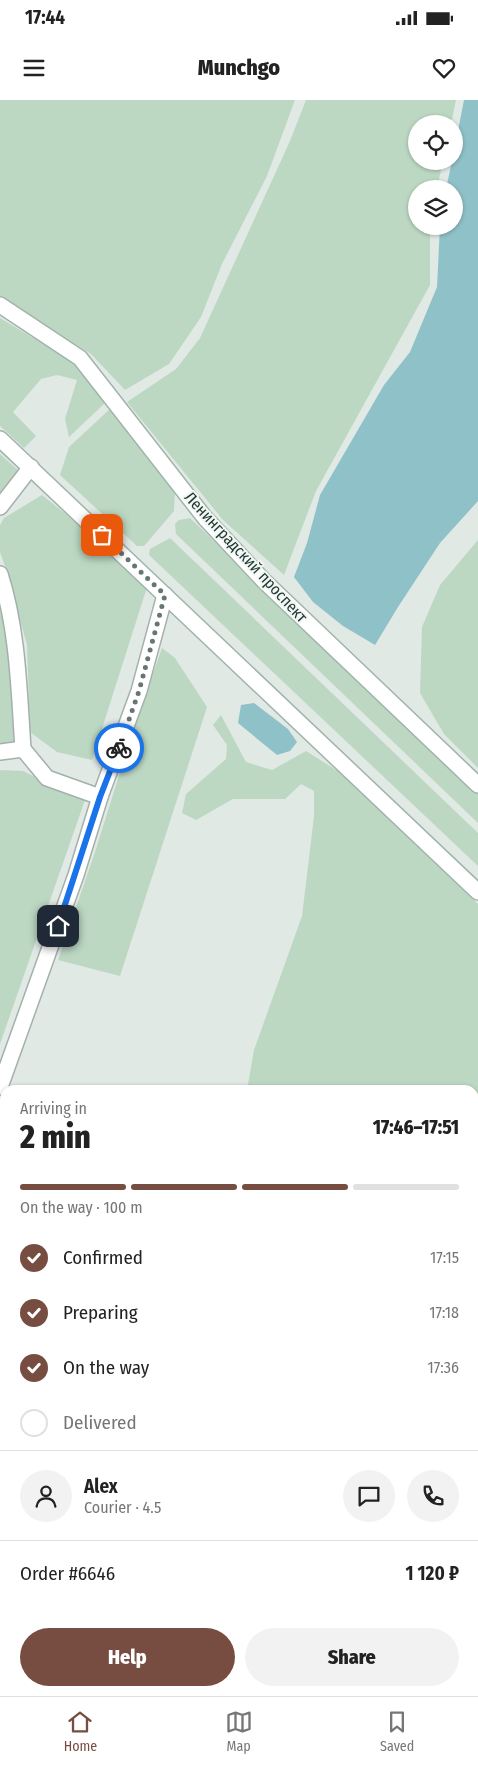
<!DOCTYPE html>
<meta charset="utf-8">
<style>
body{margin:0;font-family:"Fira Sans Condensed",sans-serif;background:#f2f2f2;color:#222;height:100vh;display:flex;flex-direction:column;font-size:19px;white-space:nowrap}
*{box-sizing:border-box;margin:0}
p{font-size:16px;color:#767676}
.icon{flex:none;width:28px;height:28px;fill:none;stroke:currentColor;stroke-width:2;stroke-linecap:round;stroke-linejoin:round}
.map{position:relative;flex:1;overflow:hidden}
.panel{position:absolute;left:0px;top:985px;width:479px;height:611px;display:flex;flex-direction:column;background:#fff;border-radius:15px 15px 0 0;box-shadow:0 1px 4px #0004}
.panel>*{flex:none}
.fabs{position:absolute;left:408px;top:15px;display:grid;gap:10px}
.fabs a{display:grid;place-items:center;width:55px;height:55px;border-radius:50%;background:#fff;box-shadow:0 1px 4px #0004;font-size:25px}
.pin{position:absolute;display:grid;place-items:center;width:42px;height:42px;color:#fff;margin:-21px;border-radius:10px;box-shadow:0 2px 8px #0006}
.courier{position:absolute;display:grid;place-items:center;width:50px;height:50px;margin:-25px;border:4px solid #1a73e8;border-radius:50%;background:#fff;color:#222;box-shadow:0 1px 6px #0007}
.head em{font-style:normal;font-weight:800}
.head div{display:flex;flex-direction:column-reverse}
.head{display:flex;align-items:center;justify-content:space-between;height:85px;padding:0 20px}
h1{font-size:32px;font-weight:800;line-height:38px}
.bar{display:grid;grid-template-columns:repeat(4,1fr);gap:8px 5px;align-content:center;height:60px;padding:0 20px}
.bar i{height:6px;border-radius:4px;background:#e0e0e0}
.bar .active{background:#774d42}
.bar p{grid-column:span 4}
.line{display:flex;align-items:center;gap:12px;padding:0 20px;border-top:1px solid #e0e0e0}
.line div{flex:1}
.round{display:grid;place-items:center;flex:none;width:52px;height:52px;border-radius:26px;background:#f2f2f2}
ol{padding:0 20px;list-style:none}
li{display:flex;align-items:center;gap:15px;height:55px}
li p{margin-inline-start:auto}
li .icon{padding:5px;border-radius:50%;background:#774d42;color:#fff;stroke-width:4}
li:last-child{color:#767676}
li i{width:28px;height:28px;border:2px solid #e0e0e0;border-radius:50%}
.cta{display:flex;gap:10px;margin-top:auto;padding:10px 20px}
.cta a{flex:1;height:58px;border-radius:30px;background:#774d42;color:#fff;font-size:20px;font-weight:800;line-height:58px;text-align:center}
.cta a+a{background:#f2f2f2;color:#222}
.status{display:flex;justify-content:space-between;align-items:center;height:35px;padding:0 25px;background:#fff;direction:ltr}
.status svg{height:14px;fill:currentColor}
header{display:flex;justify-content:space-between;align-items:center;height:65px;padding:0 20px;background:#fff;font-size:22px;font-weight:800}
.tab-bar{display:flex;justify-content:space-around;align-items:center;height:70px;border-top:1px solid #e0e0e0;background:#fff;font-size:14px;color:#767676}
.tab-bar a{display:grid;justify-items:center;gap:2px}
.tab-bar .active{color:#774d42}
.map>svg:first-child{display:block}
.green{fill:#bcd8c3}
.water{fill:#8fc1c8}
.lines{fill:none;stroke-linecap:round;stroke-linejoin:round}
.street-casing{stroke:#a4b0ac;stroke-width:18}
.secondary-casing{stroke:#a1b4ac;stroke-width:18}
.street{stroke:#fff;stroke-width:15}
.secondary{stroke:#fff;stroke-width:15}
.done{stroke:#667671;stroke-width:5;stroke-dasharray:0 9}
.route{stroke:#1a73e8;stroke-width:6}
.labels{text-anchor:middle;dominant-baseline:central;stroke-width:4;stroke-linejoin:round;paint-order:stroke}
.street-label{font-size:16px;fill:#233832;stroke:#f1f7f3}
</style>
<div class="status"><b>17:44</b><svg viewBox="0 0 49 12"><path d="M0 12V9h3v3zM5 12V6h3v6zM10 12V3h3v9zM15 12V0h3v12zM26 1h20v11H26zM47 4h2v5h-2z"/></svg></div>
<header><svg class="icon" aria-label="menu" viewBox="0 0 24 24"><path d="M4 6h16M4 12h16M4 18h16"/></svg>Munchgo<svg class="icon" aria-label="heart" viewBox="0 0 24 24"><path d="M12 20l-8-8c-3-5 5-10 8-4 3-6 11-1 8 4z"/></svg></header>
<div class="map">
<svg width="478" height="1596" viewBox="0 0 478 1596">
<rect width="100%" height="100%" fill="#e1e9e5"/>
<!-- green -->
<g class="green">
<path d="M0 0H295L267 76 222 164 201 217 169 264 125 290 91 254 0 196Z"/>
<path d="M306 0H456L451 24H416V61H443L437 89H416V126H430V185L316 391 284 475 223 420 127 302 176 269 200 238 290 41Z"/>
<path d="M0 218 70 260 106 302 69 337 65 319 77 280 57 275 41 279 13 312 36 336 24 348 0 326Z"/>
<path d="M111 308 175 389 174 411 144 446H137L60 375 69 347Z"/>
<path d="M0 354 20 372 0 396Z"/>
<path d="M42 395 149 481 92 660 57 652 30 632 27 545 6 469 0 452V425L4 418Z"/>
<path d="M190 418 478 693V723L176 434 175 424 179 420Z"/>
<path d="M170 438 478 733V766L149 455 150 449Z"/>
<path d="M478 440V668L444 634 420 593 422 527 440 485Z"/>
<path d="M0 509 15 563 16 646 0 647Z"/>
<path d="M162 548 175 558 207 607 120 876 58 860 96 749 130 640Z"/>
<path d="M221 615 246 662 272 670 306 651 341 673 410 736 478 804V1075L474 1081V990H247L254 950 302 816 314 716V691L301 684 285 699H233L196 720 182 713 186 694 226 659 227 645 213 625Z"/>
<path d="M0 670 23 671 77 698 86 697 0 944Z"/>
<path d="M0 1078 5 1080V1491L0 1496Z"/>
<path d="M474 1353 478 1356V1447L474 1453Z"/>
<path d="M478 1522V1596H421L425 1591H474V1528Z"/>
<path d="M133 1591H217L216 1596H132Z"/>
</g>
<!-- water -->
<g class="water">
<path d="M464 0H478V401L440 443 398 507 375 545 343 526 313 502 294 477 307 443 320 395 384 285 410 252 437 187 440 126H454V89H446L452 61H454V51Z"/>
<path d="M254 603 288 629 297 642 290 651 277 655 238 623 241 605Z"/>
</g>
<g class="lines">
<!-- street casing -->
<g class="street-casing">
<g id="street">
<path d="M0 407 31 367"/>
<path d="M0 474C18 530 19 591 23 649"/>
<path d="M0 652 23 649 47 678 100 697"/>
<path d="M0 987 76 775 100 697 139 591 165 495"/>
<path d="M474 1114 478 1108"/>
<path d="M474 1334 478 1337"/>
<path d="M474 1495 478 1489"/>
</g>
</g>
<!-- secondary casing -->
<g class="secondary-casing">
<g id="secondary">
<path d="M0 205 80 258 205 418 264 481 478 685"/>
<path d="M0 339 478 792"/>
</g>
</g>
<!-- street -->
<use href="#street" class="street"/>
<!-- secondary -->
<use href="#secondary" class="secondary"/>
</g>
<g class="lines">
<!-- done -->
<path class="done" d="M102 435 165 495 139 591 119 648"/>
<!-- route -->
<path class="route" d="M58 826 100 697 119 648"/>
</g>
<g class="labels">
<!-- street labels -->
<g class="street-label">
<text transform="translate(246 457) rotate(47)">Ленинградский проспект</text>
</g>
</g>
</svg>
<div class="fabs">
<a><svg class="icon" aria-label="locate" viewBox="0 0 24 24"><circle cx="12" cy="12" r="6"/><path d="M12 2v4M12 18v4M2 12h4M18 12h4"/></svg></a>
<a><svg class="icon" aria-label="layers" viewBox="0 0 24 24"><path d="M12 4l9 5-9 5-9-5zM3 14l9 5 9-5"/></svg></a>
</div>
<div class="pin" style="left:102px;top:435px;background:#ea580c"><svg class="icon" aria-label="bag" viewBox="0 0 24 24"><path d="M5 8h14l-1 12H6zM9 8a3 3 0 0 1 6 0"/></svg></div>
<div class="pin" style="left:58px;top:826px;background:#1f2937"><svg class="icon" aria-label="home" viewBox="0 0 24 24"><path d="M3 11l9-7 9 7M6 9v11h12V9"/></svg></div>
<div class="courier" style="left:119px;top:648px"><svg class="icon" aria-label="bike" viewBox="0 0 24 24"><circle cx="6" cy="16" r="4"/><circle cx="18" cy="16" r="4"/><path d="M6 16l4-8h5l3 8M10 8l3 8H6M13 5h3"/></svg></div>
<section class="panel">
<div class="head"><div><h1>2 min</h1><p>Arriving in</p></div><em>17:46–17:51</em></div>
<div class="bar"><i class="active"></i><i class="active"></i><i class="active"></i><i></i><p>On the way · 100 m</p></div>
<ol>
<li><svg class="icon" aria-label="check" viewBox="0 0 24 24"><path d="M5 12l5 5 9-10"/></svg>Confirmed<p>17:15</p></li>
<li><svg class="icon" aria-label="check" viewBox="0 0 24 24"><path d="M5 12l5 5 9-10"/></svg>Preparing<p>17:18</p></li>
<li><svg class="icon" aria-label="check" viewBox="0 0 24 24"><path d="M5 12l5 5 9-10"/></svg>On the way<p>17:36</p></li>
<li><i></i>Delivered</li>
</ol>
<div class="line" style="height:90px"><a class="round"><svg class="icon" aria-label="person" viewBox="0 0 24 24"><circle cx="12" cy="8" r="4"/><path d="M4 21q1-7 8-7t8 7"/></svg></a><div><b>Alex</b><p>Courier · 4.5</p></div><a class="round"><svg class="icon" aria-label="chat" viewBox="0 0 24 24"><path d="M4 5h16v11H9l-5 4z"/></svg></a><a class="round"><svg class="icon" aria-label="phone" viewBox="0 0 24 24"><path d="M5 4h4l2 5-3 2q2 4 5 5l2-3 5 2v4C11 20 4 13 5 4z"/></svg></a></div>
<div class="line" style="height:65px"><div>Order #6646</div><b>1 120 ₽</b></div>
<div class="cta"><a>Help</a><a>Share</a></div>
</section>
</div>
<nav class="tab-bar">
<a class="active"><svg class="icon" aria-label="home" viewBox="0 0 24 24"><path d="M3 11l9-7 9 7M6 9v11h12V9"/></svg>Home</a>
<a><svg class="icon" aria-label="map" viewBox="0 0 24 24"><path d="M3 6l6-2 6 2 6-2v14l-6 2-6-2-6 2zM9 4v14M15 6v14"/></svg>Map</a>
<a><svg class="icon" aria-label="saved" viewBox="0 0 24 24"><path d="M7 4h10v16l-5-4-5 4z"/></svg>Saved</a>
</nav>
